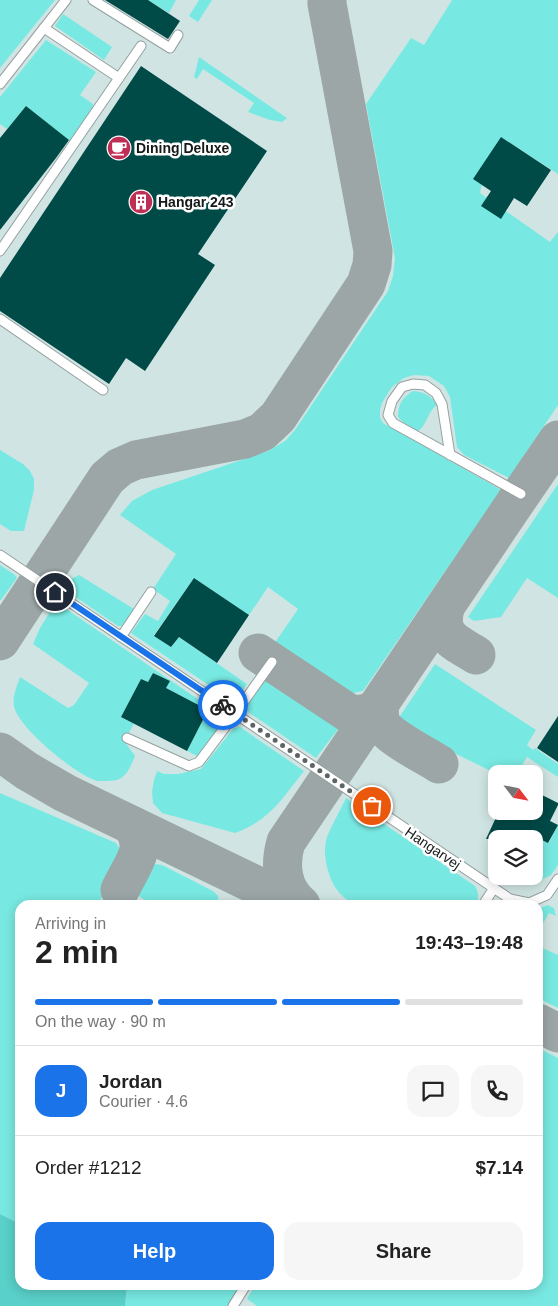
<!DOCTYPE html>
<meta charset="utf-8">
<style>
body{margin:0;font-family:Arial,sans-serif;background:#f6f6f6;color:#222;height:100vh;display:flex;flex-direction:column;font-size:19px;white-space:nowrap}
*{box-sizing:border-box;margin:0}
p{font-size:16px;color:#767676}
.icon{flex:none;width:28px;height:28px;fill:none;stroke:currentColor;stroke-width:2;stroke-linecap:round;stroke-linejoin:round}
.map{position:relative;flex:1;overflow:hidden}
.sheet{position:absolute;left:15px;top:900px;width:528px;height:390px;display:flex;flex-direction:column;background:#fff;border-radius:15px;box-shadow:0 2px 12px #0003}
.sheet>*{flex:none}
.needle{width:32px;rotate:122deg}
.controls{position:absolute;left:488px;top:765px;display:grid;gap:10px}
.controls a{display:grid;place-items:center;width:55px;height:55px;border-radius:10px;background:#fff;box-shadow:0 2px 12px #0003;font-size:25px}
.pin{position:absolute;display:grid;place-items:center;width:42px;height:42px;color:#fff;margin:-21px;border:2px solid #fff;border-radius:50%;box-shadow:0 1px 5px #0007}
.courier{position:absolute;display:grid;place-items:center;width:50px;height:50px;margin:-25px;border:4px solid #1a73e8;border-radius:50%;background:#fff;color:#222;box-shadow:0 1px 6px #0007}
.head em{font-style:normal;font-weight:700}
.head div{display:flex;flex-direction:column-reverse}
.head{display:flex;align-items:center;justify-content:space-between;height:85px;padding:0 20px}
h1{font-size:32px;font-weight:700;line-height:38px}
.bar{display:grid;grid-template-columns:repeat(4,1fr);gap:8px 5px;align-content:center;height:60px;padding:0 20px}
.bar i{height:6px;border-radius:4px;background:#e0e0e0}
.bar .selected{background:#1a73e8}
.bar p{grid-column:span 4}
.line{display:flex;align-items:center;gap:12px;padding:0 20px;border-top:1px solid #e0e0e0}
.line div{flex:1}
.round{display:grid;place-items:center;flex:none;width:52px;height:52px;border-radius:15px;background:#f6f6f6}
.button{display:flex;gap:10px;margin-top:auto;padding:10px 20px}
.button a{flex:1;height:58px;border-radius:15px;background:#1a73e8;color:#fff;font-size:20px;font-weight:700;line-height:58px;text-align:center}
.button a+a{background:#f6f6f6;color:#222}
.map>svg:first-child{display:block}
.built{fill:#d0e5e3;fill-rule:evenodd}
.green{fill:#78e9e2}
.forest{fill:#59d0c9}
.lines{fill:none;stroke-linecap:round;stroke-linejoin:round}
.taxiway{stroke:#9ca6a6;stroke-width:39}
.building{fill:#004a47}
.service-casing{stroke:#95a09f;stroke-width:11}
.service{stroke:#fff;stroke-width:9}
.done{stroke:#5d6464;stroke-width:5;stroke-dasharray:0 9}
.route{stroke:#1a73e8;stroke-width:6}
.labels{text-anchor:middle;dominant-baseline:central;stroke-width:5;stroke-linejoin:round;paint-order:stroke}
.poi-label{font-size:14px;font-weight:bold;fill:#151919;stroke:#fff;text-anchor:start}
.street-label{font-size:14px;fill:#151919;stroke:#fff}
</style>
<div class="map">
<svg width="558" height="1306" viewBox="0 0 558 1306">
<rect width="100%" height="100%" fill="#e3efee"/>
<!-- built -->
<path class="built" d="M0 0H558V1306H0ZM496 774H534V811H496ZM496 839H534V876H496ZM20 905H538V1285H20Z"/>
<!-- green -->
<g class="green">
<path d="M0 0H55L0 68Z"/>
<path d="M148 0H176L169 13Z"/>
<path d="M199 0H212L198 22 189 16Z"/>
<path d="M452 0H558V174L501 137 474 179 482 184 480 193 550 242 558 232V405L509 478 464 455 457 447 450 397 444 386 429 376 414 375 404 378 392 387 382 403 380 410V417L383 423 489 483 501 490 363 691 353 693 274 644 298 609 268 587 249 615 194 578 154 635 171 647 179 637 247 684 238 698 231 700 131 633 145 614 158 621 170 601 153 589 176 554 120 515 132 501 152 490 268 451 285 441 295 430 388 291 393 276 395 258 366 104 411 38 424 45Z"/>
<path d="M63 14 112 47 104 60 55 26Z"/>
<path d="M46 40 96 72 80 95 93 104V111L70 141 26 106 7 129 0 124V97Z"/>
<path d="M199 57 287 118 282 122 270 120 248 112 254 103 203 69 197 79 194 77Z"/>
<path d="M413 391C425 392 430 395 437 405 427 412 427 426 417 432L408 427 398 417C398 404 402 398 413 391Z"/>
<path d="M0 450 23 464 30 471 34 479V490L24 531H11L0 524Z"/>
<path d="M558 484V598L527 578 501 617 474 621 468 617Z"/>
<path d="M0 565 15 575 17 578 1 600H0Z"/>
<path d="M79 575 134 609 123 626H118L64 589 71 579Z"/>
<path d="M56 602 221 715 220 726 199 757 187 751 208 710 166 688 169 681 153 673 148 682 141 679 121 717 134 724 124 741 135 756C131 765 127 777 117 780 113 781 103 781 98 781 78 777 17 727 14 706 12 697 17 686 20 677L68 708 74 705 89 683 33 644 40 628Z"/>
<path d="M435 664 536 730 527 745 533 750 535 748 558 764V777L527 757 516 774H497L448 750 398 719Z"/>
<path d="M265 678 339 728 316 758 248 712V702Z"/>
<path d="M240 727 304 771C282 799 270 820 235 833L162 813 153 803 152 792 154 780 157 771 164 774H178L201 769 234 728Z"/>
<path d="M0 793 116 843 121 851V859L98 905H20V1224L0 1214Z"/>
<path d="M346 798 475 886C479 893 479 897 476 905H356C348 901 339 894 335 887 327 873 322 852 327 837 332 824 340 811 346 798Z"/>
<path d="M558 824V865L551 875 541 880 532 876H534V853L541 839 549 843Z"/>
<path d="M154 864 162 865 213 891 218 896 219 905H155L143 899 136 894 135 885 140 873 145 867Z"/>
<path d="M548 905 554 908 556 916 549 913 538 932V909Z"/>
<path d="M538 946 558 955V1008L538 998Z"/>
<path d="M538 1048 558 1058V1306H257L247 1299 255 1285H538Z"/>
<path d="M127 1285H240L228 1306H125Z"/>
</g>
<!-- forest -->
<path class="forest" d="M0 1214 20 1224V1285H127L125 1306H0Z"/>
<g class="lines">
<!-- taxiway -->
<g class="taxiway">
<path d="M445 608C438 637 455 642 476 655"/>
<path d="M0 641 107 478 120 467 136 460 245 439 262 432 278 417 366 284 372 265 373 251 327 4V0"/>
<path d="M258 653 350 714C362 715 368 714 377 708"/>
<path d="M380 704C379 710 379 717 381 723 388 737 425 755 439 764"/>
<path d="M0 752 27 771 65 793 297 905"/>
<path d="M120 890C124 881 136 862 138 853 141 844 137 834 133 826"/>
<path d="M301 905C282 890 279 865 286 842L521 494 558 440"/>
<path d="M538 1023 558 1033"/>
</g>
</g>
<!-- building -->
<g class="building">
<path d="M105 0H148L180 21 168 39Z"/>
<path d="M141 66 267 151 198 254 215 265 145 371 126 358 109 384 0 311V278Z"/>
<path d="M26 106 69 140 56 158 0 230V138Z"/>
<path d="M501 137 551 170 527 206 514 198 501 219 481 206 491 191 473 179Z"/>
<path d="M194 578 249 615 217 663 179 637 171 647 154 636Z"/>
<path d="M153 673 170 681 166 688 208 710 187 751 121 717 141 679 148 682Z"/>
<path d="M558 716V762L537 748Z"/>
<path d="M534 791 558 803V805L550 821 558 825 548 843 540 839H486L499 811H534Z"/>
</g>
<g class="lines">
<!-- service casing -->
<g class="service-casing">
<g id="service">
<path d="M93 0 170 48 178 35"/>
<path d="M44 28 66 0"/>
<path d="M0 84 44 28 119 78"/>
<path d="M0 251 141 46"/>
<path d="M0 319 103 390"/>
<path d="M450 455 442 404 436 393 425 385 413 384 402 387 392 401 388 415 393 423 521 494"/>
<path d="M0 555 510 899 529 903 547 895 558 879"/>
<path d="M121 637 151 592"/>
<path d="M127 738 189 766 199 762 235 714 272 662"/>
<path d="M483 905 494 888"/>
<path d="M233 1306 246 1285"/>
</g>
</g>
<!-- service -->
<use href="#service" class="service"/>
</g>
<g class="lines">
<!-- done -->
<path class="done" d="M223 705 372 806"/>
<!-- route -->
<path class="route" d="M55 592 223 705"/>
</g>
<!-- icons -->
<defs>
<g id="cafe-disc" transform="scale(1.25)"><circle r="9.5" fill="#be2e55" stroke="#fff"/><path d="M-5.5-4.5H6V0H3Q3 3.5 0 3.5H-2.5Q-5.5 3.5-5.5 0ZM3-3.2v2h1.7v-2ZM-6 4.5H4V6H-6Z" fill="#fff"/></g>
<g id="building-disc" transform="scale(1.25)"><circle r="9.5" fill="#be2e55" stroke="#fff"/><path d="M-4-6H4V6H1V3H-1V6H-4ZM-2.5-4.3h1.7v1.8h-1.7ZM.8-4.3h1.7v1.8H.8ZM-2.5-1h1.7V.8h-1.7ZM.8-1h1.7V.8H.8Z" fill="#fff"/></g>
</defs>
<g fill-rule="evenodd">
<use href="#cafe-disc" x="119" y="148"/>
<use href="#building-disc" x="141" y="202"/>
</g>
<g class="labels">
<!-- poi labels -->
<g class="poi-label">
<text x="136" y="148">Dining Deluxe</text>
<text x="158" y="202">Hangar 243</text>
</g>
<!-- street labels -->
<g class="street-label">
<text transform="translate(433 848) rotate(34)">Hangarvej</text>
</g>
</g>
</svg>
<div class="controls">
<a><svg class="needle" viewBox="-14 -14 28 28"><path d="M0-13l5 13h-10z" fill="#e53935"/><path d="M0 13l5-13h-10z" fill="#767676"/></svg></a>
<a><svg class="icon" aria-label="layers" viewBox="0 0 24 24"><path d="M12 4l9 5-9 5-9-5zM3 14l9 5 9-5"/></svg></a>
</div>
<div class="pin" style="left:372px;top:806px;background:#ea580c"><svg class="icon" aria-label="bag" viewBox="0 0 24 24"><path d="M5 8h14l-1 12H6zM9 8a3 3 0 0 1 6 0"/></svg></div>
<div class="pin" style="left:55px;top:592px;background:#1f2937"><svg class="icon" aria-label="home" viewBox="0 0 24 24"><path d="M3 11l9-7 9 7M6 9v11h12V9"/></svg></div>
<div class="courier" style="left:223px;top:705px"><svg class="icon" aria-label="bike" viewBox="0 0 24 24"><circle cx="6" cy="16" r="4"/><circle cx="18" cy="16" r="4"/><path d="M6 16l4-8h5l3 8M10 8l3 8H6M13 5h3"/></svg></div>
<section class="sheet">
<div class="head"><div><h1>2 min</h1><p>Arriving in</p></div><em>19:43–19:48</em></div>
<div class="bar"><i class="selected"></i><i class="selected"></i><i class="selected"></i><i></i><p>On the way · 90 m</p></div>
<div class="line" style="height:90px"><b class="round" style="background:#1a73e8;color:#fff">J</b><div><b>Jordan</b><p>Courier · 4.6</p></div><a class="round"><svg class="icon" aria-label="chat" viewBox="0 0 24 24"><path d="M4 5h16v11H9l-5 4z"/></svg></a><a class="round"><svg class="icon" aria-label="phone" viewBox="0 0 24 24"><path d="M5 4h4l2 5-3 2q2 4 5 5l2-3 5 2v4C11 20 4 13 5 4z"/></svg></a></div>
<div class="line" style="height:65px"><div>Order #1212</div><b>$7.14</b></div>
<div class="button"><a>Help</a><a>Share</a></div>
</section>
</div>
